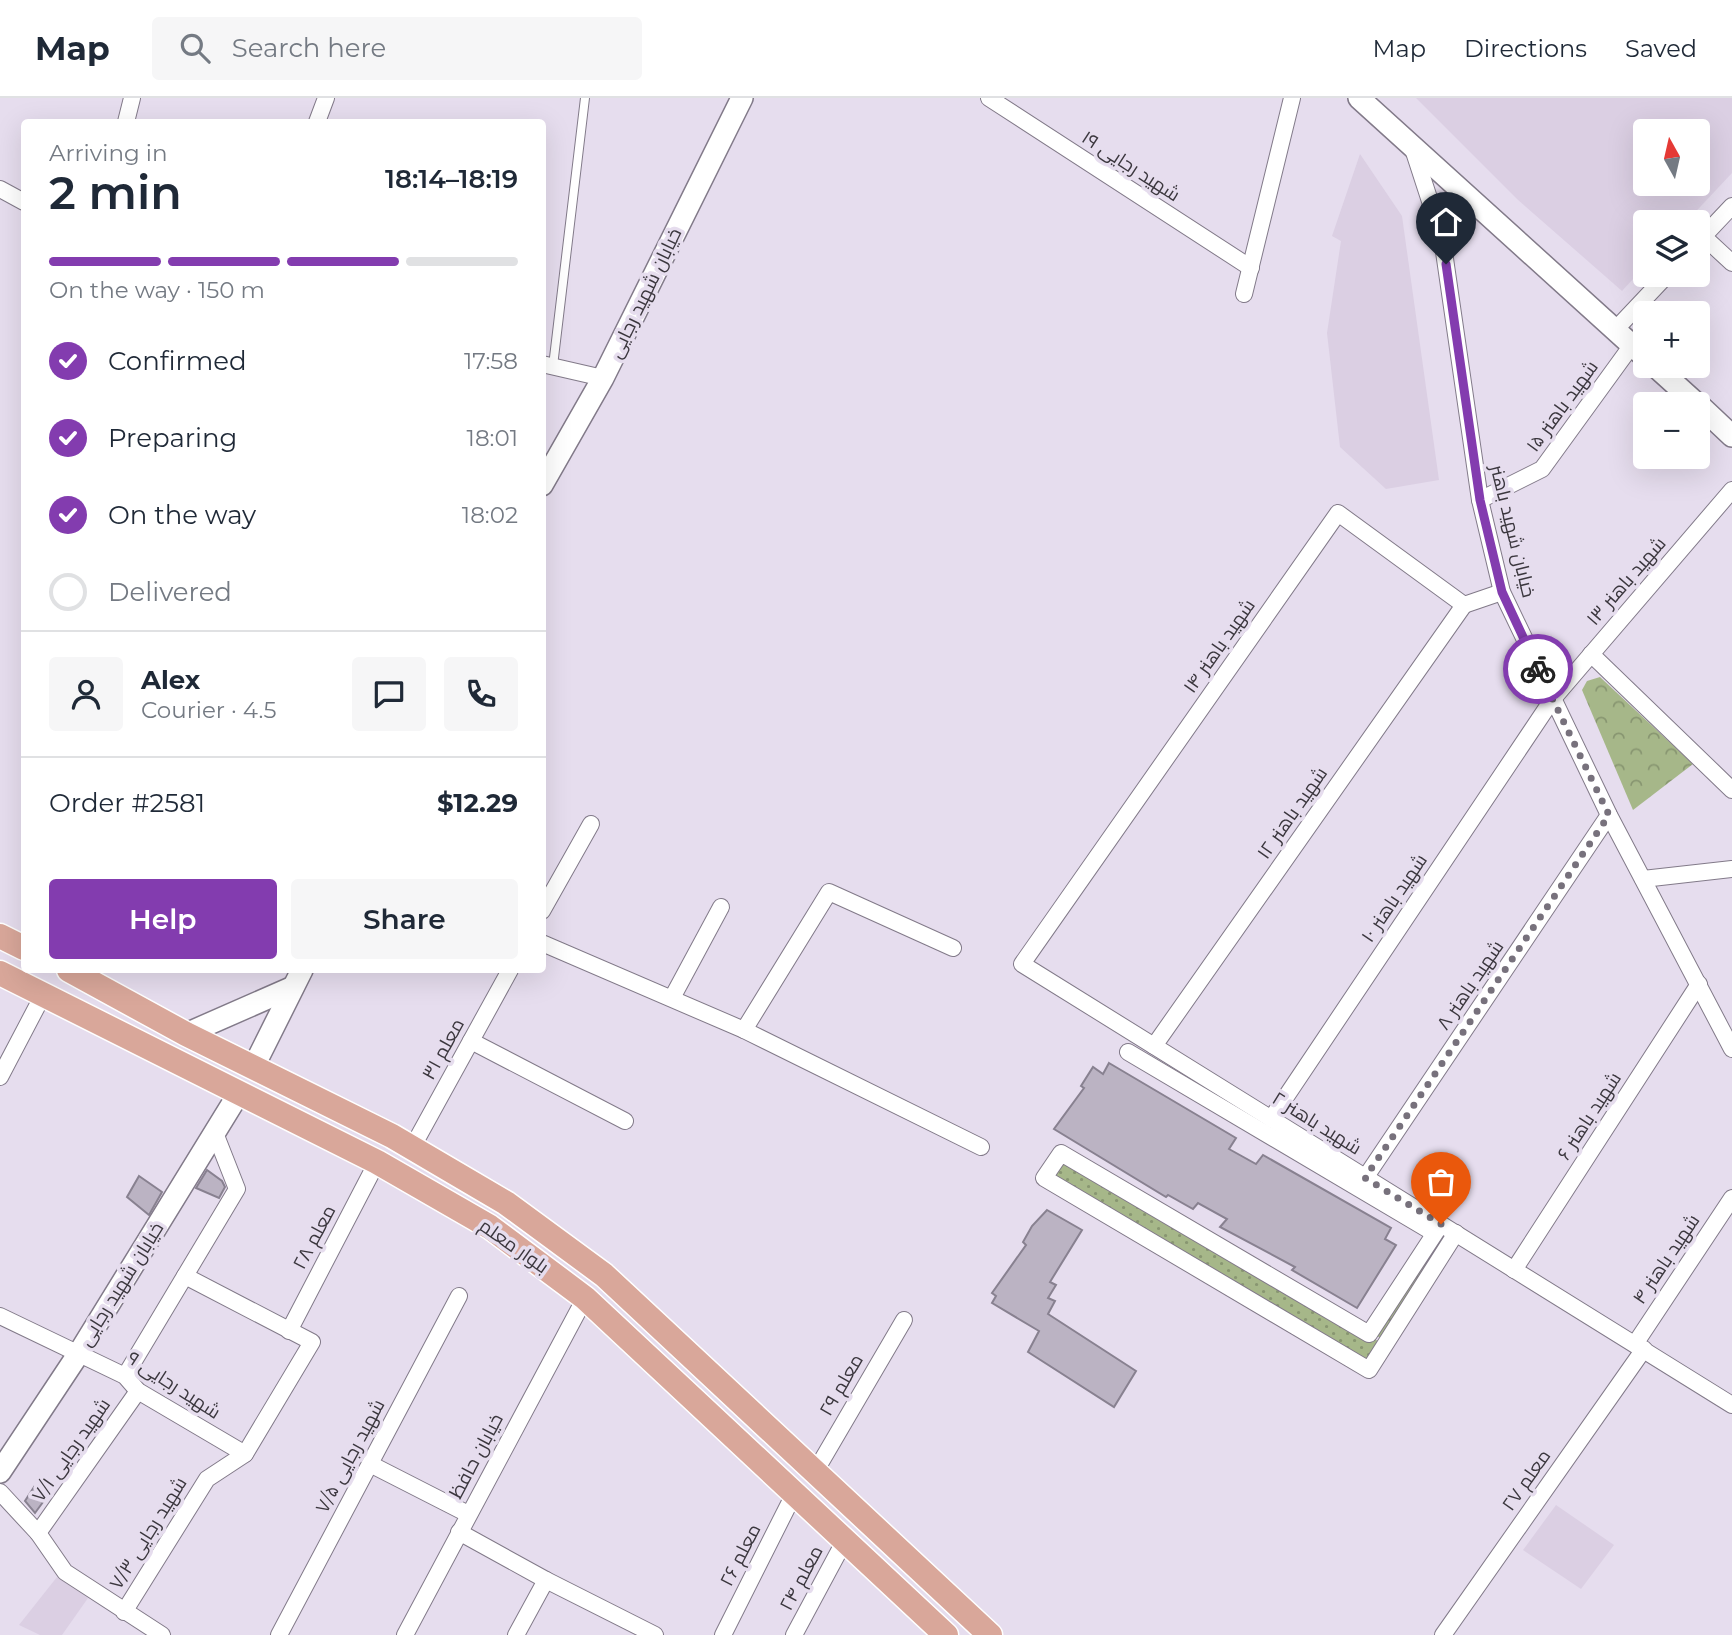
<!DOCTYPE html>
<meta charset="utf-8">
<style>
body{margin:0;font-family:Montserrat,Cairo,sans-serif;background:#f6f6f7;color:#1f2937;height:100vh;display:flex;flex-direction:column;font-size:26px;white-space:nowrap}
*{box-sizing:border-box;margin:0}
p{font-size:23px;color:#747a83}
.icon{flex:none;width:38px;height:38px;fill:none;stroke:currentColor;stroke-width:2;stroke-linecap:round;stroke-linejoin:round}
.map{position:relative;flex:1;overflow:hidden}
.sheet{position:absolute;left:21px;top:21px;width:525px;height:854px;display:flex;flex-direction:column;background:#fff;border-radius:7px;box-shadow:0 7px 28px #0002}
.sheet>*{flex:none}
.needle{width:46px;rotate:352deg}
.controls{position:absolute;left:1633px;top:21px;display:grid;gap:14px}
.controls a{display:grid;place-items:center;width:77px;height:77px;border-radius:7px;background:#fff;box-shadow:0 7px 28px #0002;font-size:35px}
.pin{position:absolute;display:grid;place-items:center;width:60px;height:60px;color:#fff;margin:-72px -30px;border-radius:50% 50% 50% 0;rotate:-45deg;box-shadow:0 0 7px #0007}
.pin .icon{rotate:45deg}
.courier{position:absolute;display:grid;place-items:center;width:70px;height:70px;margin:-35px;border:5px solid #833caf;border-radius:50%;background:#fff;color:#222;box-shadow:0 2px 9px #0007}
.summary em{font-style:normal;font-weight:600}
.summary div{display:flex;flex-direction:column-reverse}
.summary{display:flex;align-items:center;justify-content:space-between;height:119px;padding:0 28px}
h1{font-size:46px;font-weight:600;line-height:52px}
.bar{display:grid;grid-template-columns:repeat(4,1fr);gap:10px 7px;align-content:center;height:84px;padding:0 28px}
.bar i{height:9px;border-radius:5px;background:#e0e1e3}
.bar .selected{background:#833caf}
.bar p{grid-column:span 4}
.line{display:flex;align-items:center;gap:18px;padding:0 28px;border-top:2px solid #e0e1e3}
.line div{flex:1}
.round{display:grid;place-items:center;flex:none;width:74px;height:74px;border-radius:7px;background:#f6f6f7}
ol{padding:0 28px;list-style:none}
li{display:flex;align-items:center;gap:21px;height:77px}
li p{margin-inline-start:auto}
li .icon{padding:7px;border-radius:50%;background:#833caf;color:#fff;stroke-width:4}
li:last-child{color:#747a83}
li i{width:38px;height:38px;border:4px solid #e0e1e3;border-radius:50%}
.action{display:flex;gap:14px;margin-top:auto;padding:14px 28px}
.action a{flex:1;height:80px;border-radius:7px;background:#833caf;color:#fff;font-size:28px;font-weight:600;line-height:80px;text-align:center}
.action a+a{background:#f6f6f7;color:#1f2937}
header{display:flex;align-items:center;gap:42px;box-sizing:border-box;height:98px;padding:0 35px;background:#fff;border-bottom:2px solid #e0e1e3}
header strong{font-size:33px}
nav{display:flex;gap:38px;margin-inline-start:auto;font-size:24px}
.search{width:490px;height:63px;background:#f6f6f7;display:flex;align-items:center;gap:18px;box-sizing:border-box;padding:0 24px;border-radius:7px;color:#747a83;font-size:26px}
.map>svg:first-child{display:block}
.education{fill:#dbcfe3;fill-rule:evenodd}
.grass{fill:url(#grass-dots)}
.park{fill:url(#park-crowns)}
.building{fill:#bbb3c3;stroke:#888190;stroke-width:2}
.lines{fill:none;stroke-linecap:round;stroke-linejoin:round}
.lane-casing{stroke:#827a89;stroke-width:10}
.street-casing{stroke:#827a89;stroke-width:18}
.secondary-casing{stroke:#827a89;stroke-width:24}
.primary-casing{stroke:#fff;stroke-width:27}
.lane{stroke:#fff;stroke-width:8}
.street{stroke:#fff;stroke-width:16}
.secondary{stroke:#fff;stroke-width:21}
.primary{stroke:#d9a79a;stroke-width:24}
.done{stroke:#77717c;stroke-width:7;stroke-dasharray:0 12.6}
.route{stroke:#833caf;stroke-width:9}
.labels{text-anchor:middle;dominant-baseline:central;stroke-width:7;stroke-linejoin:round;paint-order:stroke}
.street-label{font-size:19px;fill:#3b373e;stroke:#e6ddee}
</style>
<header>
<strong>Map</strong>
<div class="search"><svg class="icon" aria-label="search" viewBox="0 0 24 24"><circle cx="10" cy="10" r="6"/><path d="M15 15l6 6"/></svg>Search here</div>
<nav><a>Map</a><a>Directions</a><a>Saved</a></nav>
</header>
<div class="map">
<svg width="1732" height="1537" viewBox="0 0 1732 1537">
<defs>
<pattern id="grass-dots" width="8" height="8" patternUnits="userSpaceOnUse" patternTransform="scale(1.75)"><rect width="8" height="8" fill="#a6b789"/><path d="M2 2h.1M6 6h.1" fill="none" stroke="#889671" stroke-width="1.8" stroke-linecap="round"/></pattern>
<pattern id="park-crowns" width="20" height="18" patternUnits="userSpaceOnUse" patternTransform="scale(1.75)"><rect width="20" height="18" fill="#a6b789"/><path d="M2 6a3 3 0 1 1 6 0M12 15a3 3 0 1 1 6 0" fill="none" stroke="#889671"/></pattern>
</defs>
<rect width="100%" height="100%" fill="#e6ddee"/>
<!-- education -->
<g class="education">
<path d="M1416 0H1732V75L1686 124H1645V168L1622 193 1517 101ZM1645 33H1698V86H1645Z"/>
<path d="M1360 56 1402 118 1439 382 1386 391 1340 349 1327 235 1341 143 1332 138Z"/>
<path d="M1556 1407 1614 1447 1581 1491 1523 1452Z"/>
<path d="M57 1479 88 1500 62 1537H40L19 1527Z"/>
</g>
<!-- grass -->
<g class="grass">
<path d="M1062 1058 1383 1246 1367 1269 1047 1079Z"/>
<path d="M1438 1135 1449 1141 1384 1242 1372 1235Z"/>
</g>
<!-- park -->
<path class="park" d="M1600 579 1693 666 1633 712 1582 592 1587 583Z"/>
<!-- building -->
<g class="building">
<path d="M1109 965 1236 1040 1229 1051 1256 1066 1263 1057 1391 1130 1385 1141 1396 1147 1357 1210 1292 1172 1295 1169 1220 1129 1227 1121 1198 1105 1193 1111 1168 1097 1166 1099 1054 1031 1084 990 1081 988 1093 969 1103 976Z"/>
<path d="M207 1072 222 1083 225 1089 219 1100 196 1090Z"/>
<path d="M139 1078 162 1094 149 1117 127 1099Z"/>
<path d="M1047 1112 1082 1132 1050 1184 1056 1187 1048 1200 1055 1203 1048 1216 1136 1273 1114 1309 1028 1254 1039 1233 992 1205 996 1198 992 1195 1026 1147 1023 1144 1032 1128Z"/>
<path d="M34 1389 46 1400 35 1415 25 1403Z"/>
</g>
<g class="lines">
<!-- lane casing -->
<g class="lane-casing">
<path id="lane" d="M553 268 585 0"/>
</g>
<!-- street casing -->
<g class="street-casing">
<g id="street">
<path d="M989 0 1251 170"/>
<path d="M126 24 132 0"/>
<path d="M317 24 326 0"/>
<path d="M1413 51 1442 140 1480 402 1502 494 1609 717 1732 951"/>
<path d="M0 91 24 104"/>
<path d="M1703 138 1732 165"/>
<path d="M1698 144 1732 108"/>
<path d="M1244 196 1292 0"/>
<path d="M1615 232 1667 177"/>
<path d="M542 266 603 280"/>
<path d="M1480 402 1542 371 1632 247"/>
<path d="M1502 494 1464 507 1338 415 1022 866 1732 1307"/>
<path d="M1591 556 1732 692"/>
<path d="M1643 781 1732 771"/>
<path d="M542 813 591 726"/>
<path d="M542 845 744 932 981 1049"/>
<path d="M672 900 721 809"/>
<path d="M744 932 829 794 953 850"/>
<path d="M471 943 625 1023"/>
<path d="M1154 948 1464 507"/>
<path d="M1128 954 1434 1135"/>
<path d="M0 979 43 897"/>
<path d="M1271 1021 1552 602 1732 392"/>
<path d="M412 1050 510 872"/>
<path d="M1365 1080 1609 717"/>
<path d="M1441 1126 1369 1236 1061 1055 1044 1080 1369 1272 1456 1135"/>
<path d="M1514 1172 1699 886"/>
<path d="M0 1218 125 1278 138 1293 245 1356"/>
<path d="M289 1233 377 1064"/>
<path d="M1635 1246 1732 1100"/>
<path d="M125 1278 237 1091 215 1035"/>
<path d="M370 1366 468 1416"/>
<path d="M815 1374 904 1222"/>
<path d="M0 1394 38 1435 65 1474 162 1537"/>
<path d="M459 1434 546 1482 516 1537"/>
<path d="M38 1435 138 1293"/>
<path d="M546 1482 655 1537"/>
<path d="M124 1514 207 1381 245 1356 312 1244 185 1178"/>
<path d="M279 1537 459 1198"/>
<path d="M405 1537 585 1200"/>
<path d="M723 1537 794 1396"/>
<path d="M794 1537 845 1442"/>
<path d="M1443 1537 1644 1251"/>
</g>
</g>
<!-- secondary casing -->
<g class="secondary-casing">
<g id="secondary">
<path d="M1359 0 1645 259"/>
<path d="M1655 268 1697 306"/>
<path d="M1698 306 1732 338"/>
<path d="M542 387 603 280 742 0"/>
<path d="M186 936 293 889"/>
<path d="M253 970 302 872"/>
<path d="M0 1374 79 1255 239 995"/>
</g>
</g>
<!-- primary casing -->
<g class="primary-casing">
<g id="primary">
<path d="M0 838 24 850"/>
<path d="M69 872 186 936 392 1038 506 1105 604 1177 990 1537"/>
<path d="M0 875 377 1064 490 1129 585 1200 946 1537"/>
</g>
</g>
<!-- lane -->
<use href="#lane" class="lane"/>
<!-- street -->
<use href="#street" class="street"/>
<!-- secondary -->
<use href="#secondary" class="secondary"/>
<!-- primary -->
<use href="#primary" class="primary"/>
</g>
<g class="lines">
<!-- done -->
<path class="done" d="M1441 1126 1365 1080 1609 717 1538 571"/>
<!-- route -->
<path class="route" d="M1446 166 1480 402 1502 494 1538 571"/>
</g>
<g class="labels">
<!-- street labels -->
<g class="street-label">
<text transform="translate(1131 68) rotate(33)">شهید رجایی ۱۹</text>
<text transform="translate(645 195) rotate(-64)">خیابان شهید رجایی</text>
<text transform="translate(1562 308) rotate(-54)">شهید باهنر ۱۵</text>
<text transform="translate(1513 433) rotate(76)">خیابان شهید باهنر</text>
<text transform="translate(1626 483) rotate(-49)">شهید باهنر ۱۳</text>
<text transform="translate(1219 548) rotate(-55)">شهید باهنر ۱۴</text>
<text transform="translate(1292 715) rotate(-55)">شهید باهنر ۱۲</text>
<text transform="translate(1394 800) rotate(-56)">شهید باهنر ۱۰</text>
<text transform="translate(1470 887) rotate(-56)">شهید باهنر ۸</text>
<text transform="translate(443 951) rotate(-61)">معلم ۳۱</text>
<text transform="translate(1589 1018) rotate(-57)">شهید باهنر ۶</text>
<text transform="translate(1317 1025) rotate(32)">شهید باهنر ۲</text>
<text transform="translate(314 1139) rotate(-62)">معلم ۲۸</text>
<text transform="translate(514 1148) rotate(35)">بلوار معلم</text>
<text transform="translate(1666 1161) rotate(-56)">شهید باهنر ۴</text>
<text transform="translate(121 1186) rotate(-58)">خیابان شهید رجایی</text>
<text transform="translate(174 1287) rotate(33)">شهید رجایی ۹</text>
<text transform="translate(841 1287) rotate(-60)">معلم ۲۹</text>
<text transform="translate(71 1352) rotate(-55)">شهید رجایی ۷/۱</text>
<text transform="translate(350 1358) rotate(-62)">شهید رجایی ۷/۵</text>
<text transform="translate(476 1358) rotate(-62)">خیابان حافظ</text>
<text transform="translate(1526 1382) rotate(-55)">معلم ۲۷</text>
<text transform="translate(148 1435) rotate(-58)">شهید رجایی ۷/۳</text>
<text transform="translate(740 1457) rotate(-63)">معلم ۲۶</text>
<text transform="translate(801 1480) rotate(-62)">معلم ۲۴</text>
</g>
</g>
</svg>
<div class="controls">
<a><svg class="needle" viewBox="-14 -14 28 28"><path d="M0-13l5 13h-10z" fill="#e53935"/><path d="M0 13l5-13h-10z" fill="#747a83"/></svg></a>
<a><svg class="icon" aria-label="layers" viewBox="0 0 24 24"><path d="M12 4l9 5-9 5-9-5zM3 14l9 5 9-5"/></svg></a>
<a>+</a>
<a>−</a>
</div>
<div class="pin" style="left:1441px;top:1126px;background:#ea580c"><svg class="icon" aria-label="bag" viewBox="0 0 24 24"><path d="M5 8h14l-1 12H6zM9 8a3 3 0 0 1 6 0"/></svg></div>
<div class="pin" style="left:1446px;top:166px;background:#1f2937"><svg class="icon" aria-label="home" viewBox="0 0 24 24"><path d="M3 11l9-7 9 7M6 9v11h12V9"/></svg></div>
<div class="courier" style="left:1538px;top:571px"><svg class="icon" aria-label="bike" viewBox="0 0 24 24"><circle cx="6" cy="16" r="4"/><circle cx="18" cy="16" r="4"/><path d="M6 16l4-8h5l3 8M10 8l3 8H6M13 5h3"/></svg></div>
<section class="sheet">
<div class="summary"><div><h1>2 min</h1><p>Arriving in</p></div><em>18:14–18:19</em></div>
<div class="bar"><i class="selected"></i><i class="selected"></i><i class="selected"></i><i></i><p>On the way · 150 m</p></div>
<ol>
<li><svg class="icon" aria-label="check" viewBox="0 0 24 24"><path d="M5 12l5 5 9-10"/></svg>Confirmed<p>17:58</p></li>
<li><svg class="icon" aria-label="check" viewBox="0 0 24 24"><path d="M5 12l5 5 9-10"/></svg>Preparing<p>18:01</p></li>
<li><svg class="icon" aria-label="check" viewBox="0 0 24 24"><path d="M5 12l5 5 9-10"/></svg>On the way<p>18:02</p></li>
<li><i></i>Delivered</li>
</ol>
<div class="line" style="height:126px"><a class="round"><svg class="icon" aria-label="person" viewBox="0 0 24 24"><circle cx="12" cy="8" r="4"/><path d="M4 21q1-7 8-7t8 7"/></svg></a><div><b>Alex</b><p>Courier · 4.5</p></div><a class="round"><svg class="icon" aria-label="chat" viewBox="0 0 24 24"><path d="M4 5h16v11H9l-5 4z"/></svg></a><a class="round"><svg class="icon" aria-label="phone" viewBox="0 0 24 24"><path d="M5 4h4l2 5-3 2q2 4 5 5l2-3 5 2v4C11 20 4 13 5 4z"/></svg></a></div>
<div class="line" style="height:91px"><div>Order #2581</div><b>$12.29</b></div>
<div class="action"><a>Help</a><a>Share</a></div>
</section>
</div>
